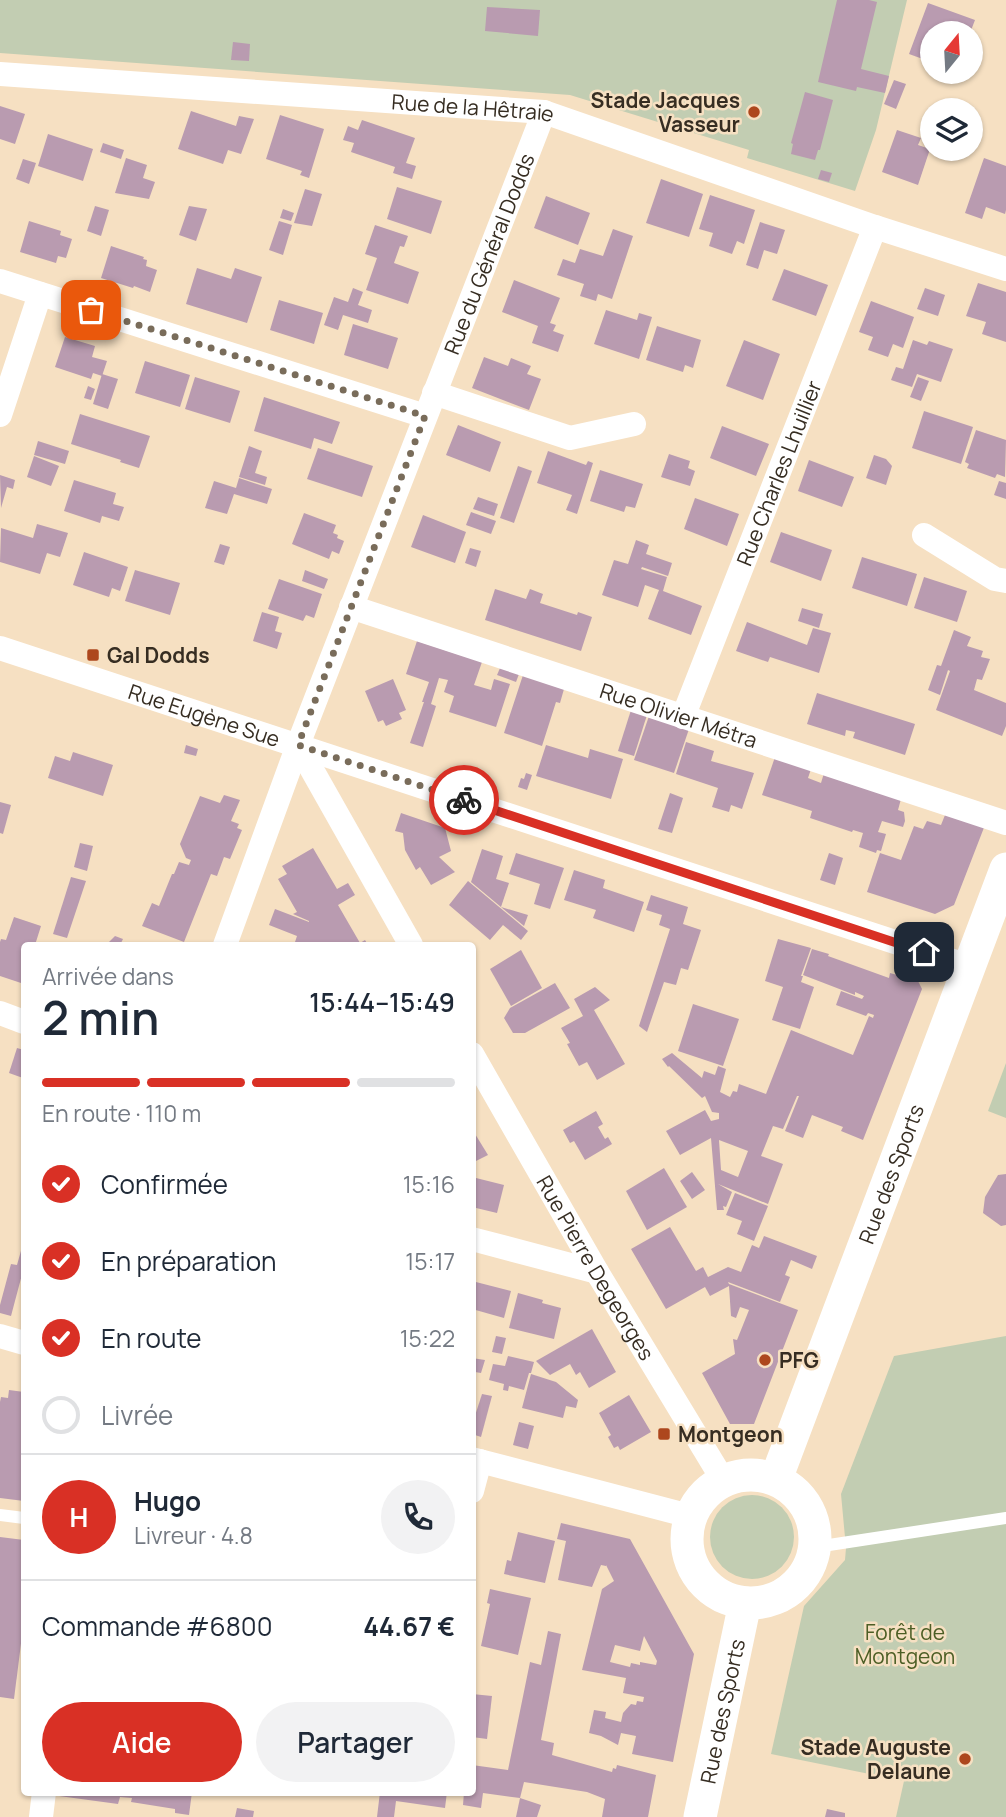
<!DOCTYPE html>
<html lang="fr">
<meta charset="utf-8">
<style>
body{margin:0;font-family:Manrope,sans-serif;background:#f2f2f3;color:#1f2937;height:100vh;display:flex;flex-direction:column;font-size:26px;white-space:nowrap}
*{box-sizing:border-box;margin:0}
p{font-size:23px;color:#747a83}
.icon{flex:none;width:38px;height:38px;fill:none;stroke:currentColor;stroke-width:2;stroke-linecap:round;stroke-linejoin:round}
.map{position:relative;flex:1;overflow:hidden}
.sheet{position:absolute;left:21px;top:942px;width:455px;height:854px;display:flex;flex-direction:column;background:#fff;border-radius:7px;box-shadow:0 2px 5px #0004}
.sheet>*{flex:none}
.needle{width:46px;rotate:18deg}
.controls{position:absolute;left:920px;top:21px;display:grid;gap:14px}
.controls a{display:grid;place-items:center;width:63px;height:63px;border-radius:50%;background:#fff;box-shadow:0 2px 5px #0004;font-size:35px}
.pin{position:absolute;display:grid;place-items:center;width:60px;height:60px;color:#fff;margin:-30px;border-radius:14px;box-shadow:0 4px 10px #0006}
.courier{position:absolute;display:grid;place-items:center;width:70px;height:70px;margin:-35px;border:5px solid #d93025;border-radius:50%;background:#fff;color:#222;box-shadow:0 2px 9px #0007}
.headline em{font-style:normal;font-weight:600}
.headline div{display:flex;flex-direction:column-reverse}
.headline{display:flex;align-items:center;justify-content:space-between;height:119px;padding:0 21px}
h1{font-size:46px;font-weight:600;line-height:52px}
.bar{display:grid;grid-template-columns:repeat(4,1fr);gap:10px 7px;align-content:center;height:84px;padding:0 21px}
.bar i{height:9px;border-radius:5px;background:#e0e1e3}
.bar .current{background:#d93025}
.bar p{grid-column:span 4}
.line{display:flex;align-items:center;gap:18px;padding:0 21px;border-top:2px solid #e0e1e3}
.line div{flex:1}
.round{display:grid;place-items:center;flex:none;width:74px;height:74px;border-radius:37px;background:#f2f2f3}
ol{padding:0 21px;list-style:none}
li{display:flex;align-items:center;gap:21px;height:77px}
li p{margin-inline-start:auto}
li .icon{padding:7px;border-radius:50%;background:#d93025;color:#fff;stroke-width:4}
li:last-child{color:#747a83}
li i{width:38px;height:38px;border:4px solid #e0e1e3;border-radius:50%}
.primary-button{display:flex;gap:14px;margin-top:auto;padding:14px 21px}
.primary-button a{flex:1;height:80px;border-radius:42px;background:#d93025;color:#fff;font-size:28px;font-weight:600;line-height:80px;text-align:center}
.primary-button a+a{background:#f2f2f3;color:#1f2937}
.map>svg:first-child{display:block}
.green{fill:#c2cdb2}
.building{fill:#b99bb0;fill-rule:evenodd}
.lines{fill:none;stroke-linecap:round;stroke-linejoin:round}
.lane{stroke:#fff;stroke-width:12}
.street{stroke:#fff;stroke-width:24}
.secondary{stroke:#fff;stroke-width:33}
.done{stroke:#796c5a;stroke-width:7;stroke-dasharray:0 12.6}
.route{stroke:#d93025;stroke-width:9}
.poi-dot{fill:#ad471d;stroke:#f6e0c2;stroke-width:2.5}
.labels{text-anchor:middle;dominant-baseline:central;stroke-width:5;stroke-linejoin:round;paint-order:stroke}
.poi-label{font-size:21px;font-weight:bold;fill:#362d22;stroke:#f6e0c2;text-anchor:start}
.street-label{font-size:21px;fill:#362d22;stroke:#f6e0c2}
.park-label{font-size:21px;fill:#4c5e25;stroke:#f6e0c2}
</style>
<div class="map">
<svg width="1006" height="1817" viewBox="0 0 1006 1817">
<rect width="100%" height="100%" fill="#f6e0c2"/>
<!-- green -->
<g class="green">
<path d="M0 0H907L876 130 855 191 747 158 749 150 570 95 0 53Z"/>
<path d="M1006 1063V1118L988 1111Z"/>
<path d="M1006 1336V1817H896L904 1781 771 1754 804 1606 845 1560 846 1548 841 1494 894 1356Z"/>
<circle cx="752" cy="1537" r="42"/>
</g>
<!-- building -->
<g class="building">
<path d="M837 0H869L877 2 861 69 889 76 885 93 857 87 856 91 818 82Z"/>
<path d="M928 3 975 20 970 33H933V69L928 68 931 62 909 54Z"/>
<path d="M487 7 540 10 538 36 485 31Z"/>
<path d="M233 42 250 44 249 61 231 60Z"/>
<path d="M894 80 906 84 896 109 884 104Z"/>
<path d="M805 92 833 100 820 150H818L815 160 791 154 793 144 791 143Z"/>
<path d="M0 106 25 114 15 144 0 139Z"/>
<path d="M191 111 236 126 239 116 254 119 241 154 228 150 223 164 178 149Z"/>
<path d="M280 115 324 129 309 178 300 175 302 171 266 159Z"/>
<path d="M362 120 415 138 406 163 416 166 412 179 393 173 395 167 351 152 354 143 343 140 348 126 358 130Z"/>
<path d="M897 130 921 138 918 145 930 149 918 185 882 172Z"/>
<path d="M48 134 93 149 83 181 38 166Z"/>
<path d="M103 143 124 150 121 159 100 152Z"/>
<path d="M126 158 147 165 143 178 155 182 149 199 115 193Z"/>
<path d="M984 158 1006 166V210L1005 214 986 207 982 219 965 213Z"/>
<path d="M23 159 36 163 29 184 16 179Z"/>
<path d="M821 170 832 173 829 182 818 179Z"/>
<path d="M661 179 703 194 689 237 646 223Z"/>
<path d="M397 187 442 201 431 234 387 219Z"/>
<path d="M305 189 322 194 312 226 294 223Z"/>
<path d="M710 195 755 210 744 244 737 241 732 254 709 246 713 233 699 229Z"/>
<path d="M546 196 590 213 578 245 534 228Z"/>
<path d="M95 206 109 210 101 236 87 231Z"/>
<path d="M189 206 207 209 196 241 179 235Z"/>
<path d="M283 209 294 213 291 221 280 218Z"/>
<path d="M29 221 61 231 60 235 72 239 66 258 58 256 56 263 20 252Z"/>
<path d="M279 221 292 225 283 255 269 250Z"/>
<path d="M760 222 785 230 777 254 764 250 758 269 746 265Z"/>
<path d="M375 225 408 236 404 247 400 246 394 263 419 272 408 304 366 290 377 258 365 254Z"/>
<path d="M613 229 633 236 612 299 598 294 596 301 580 296 584 284 557 275 563 259 575 263 580 249 603 256Z"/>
<path d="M111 246 144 257 143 259 147 260 146 266 157 270 150 292 134 286 133 288 101 278Z"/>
<path d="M197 268 231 279 235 268 262 277 247 323 186 304Z"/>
<path d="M784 269 828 285 816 316 772 300Z"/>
<path d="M514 280 560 298 550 323 556 325 553 331 564 335 558 352 532 343 538 326 502 312Z"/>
<path d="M978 283 1006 292V342L982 334 986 322 966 316Z"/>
<path d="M353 288 363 292 358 305 372 310 368 323 343 315 338 330 324 325 334 297 348 302Z"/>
<path d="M925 288 945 295 938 316 917 309Z"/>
<path d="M279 300 323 313 314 344 270 330Z"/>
<path d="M871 301 914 317 903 348 893 344 888 357 868 350 873 337 859 332Z"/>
<path d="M606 310 637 320 639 313 652 317 639 359 594 344Z"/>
<path d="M353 324 398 338 388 369 344 355Z"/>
<path d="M657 326 701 340 693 368 685 365 683 372 646 360Z"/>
<path d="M65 337 95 346 92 357 107 361 102 376 93 373 91 379 55 367Z"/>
<path d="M744 340 780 354 763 400 726 386Z"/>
<path d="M913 340 927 345 929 341 953 349 941 382 917 374 912 387 891 380 896 367 903 369Z"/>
<path d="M484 357 508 366 511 358 531 366 527 374 541 379 529 410 472 388Z"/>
<path d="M145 361 190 375 180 407 135 393Z"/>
<path d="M102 374 118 379 108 409 93 404Z"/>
<path d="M195 377 240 391 230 423 185 409Z"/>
<path d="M918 377 929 381 921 401 910 397Z"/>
<path d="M88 386 95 389 91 400 84 398Z"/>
<path d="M264 397 340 422 332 444 314 438 311 449 254 431Z"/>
<path d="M924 411 973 427 961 464 912 448Z"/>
<path d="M80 414 150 436 139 468 120 462 121 460 71 444Z"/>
<path d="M458 425 501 442 490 472 446 455Z"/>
<path d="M722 426 769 444 756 476 710 458Z"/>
<path d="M976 430 1006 440 1005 477 997 474 995 478 967 468 969 464 965 462Z"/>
<path d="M38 441 69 451 65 464 34 455Z"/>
<path d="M249 446 262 451 255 473 267 477 265 485 239 477Z"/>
<path d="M318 448 373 466 362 497 307 479Z"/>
<path d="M548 451 586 465 588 461 593 463 577 514 566 510 572 495 537 483Z"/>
<path d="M669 454 690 461 688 468 695 471 690 486 661 477Z"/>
<path d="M874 455 886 459 892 466 886 485 866 478Z"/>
<path d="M34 456 59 466 51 486 27 477Z"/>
<path d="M809 460 854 477 842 507 798 491Z"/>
<path d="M518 466 532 471 514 523 500 518Z"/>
<path d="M600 470 643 484 635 508 626 506 624 512 590 501Z"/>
<path d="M0 475 15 480 13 489 7 487 1 508Z"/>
<path d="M239 478 272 489 267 504 234 494 227 514 205 508 214 481 236 488Z"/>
<path d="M74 480 116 493 113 504 124 507 119 521 102 516 100 523 64 511Z"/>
<path d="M999 481 1006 483V499L994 495Z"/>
<path d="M478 497 498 504 494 516 473 509Z"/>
<path d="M695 498 739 514 727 546 684 529Z"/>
<path d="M471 512 496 521 491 534 466 525Z"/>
<path d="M304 513 336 525 333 533 338 535 337 538 344 541 339 554 332 551 329 559 292 544Z"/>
<path d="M423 515 466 532 455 563 411 547Z"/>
<path d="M37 524 68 533 60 557 47 553 40 574 0 562 1 528 33 538Z"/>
<path d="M781 532 832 550 821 581 770 562Z"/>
<path d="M636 540 649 545 646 554 672 563 668 576 642 567 641 569 667 577 663 591 702 606 691 635 648 619 659 590 645 585 638 607 602 595 614 560 628 564Z"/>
<path d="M220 544 230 547 224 565 214 562Z"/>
<path d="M470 548 481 551 476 567 465 563Z"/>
<path d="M84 552 128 567 120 591 112 588 109 597 73 585Z"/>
<path d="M862 557 917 574 907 606 852 588Z"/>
<path d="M135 570 180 583 170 615 125 601Z"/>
<path d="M305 570 328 579 324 589 302 581Z"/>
<path d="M924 577 967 591 957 622 914 608Z"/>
<path d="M279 579 322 594 314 618 306 615 303 621 268 609Z"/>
<path d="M495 589 526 599 530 589 543 594 540 603 577 615 578 612 592 617 581 651 485 620Z"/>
<path d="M802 608 823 614 819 628 798 621Z"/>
<path d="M262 612 279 617 275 631 282 633 277 649 253 641Z"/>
<path d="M747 622 807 645 813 628 831 633 819 673 770 657 768 662 736 651Z"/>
<path d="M954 630 971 637 967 646 983 651 981 657 990 659 982 680 977 679 974 690 1006 703V726L1002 736 936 710 950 671 948 670 940 695 928 690 937 665 941 666Z"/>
<path d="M417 641 482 662 474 685 491 690 494 679 510 684 496 727 449 712 454 696 444 692 448 680 439 678 431 704 436 706 423 747 410 743 424 702H422L429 682 406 674Z"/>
<path d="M500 668 519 674 516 682 497 675Z"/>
<path d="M523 675 564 689 560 703 556 702 542 746 504 733Z"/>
<path d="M393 679 406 710 399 713 402 719 386 726 383 720 378 722 365 691Z"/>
<path d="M817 693 915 724 905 755 853 738 855 732 846 730 845 736 807 724Z"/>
<path d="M631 710 647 715 634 756 618 751Z"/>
<path d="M649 716 689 729 674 773 634 760Z"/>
<path d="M686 742 714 751 711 761 754 773 742 809 731 805 729 812 712 807 718 788 676 774Z"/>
<path d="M186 745 198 749 196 756 184 753Z"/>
<path d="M546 745 588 758 590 749 623 759 611 799 536 776Z"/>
<path d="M73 752 113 765 103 796 48 778 55 756 70 761Z"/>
<path d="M775 757 811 769 808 778 821 783 824 773 901 799 898 810 904 812 905 821 903 827 882 821 878 832 886 834 881 851 877 850 876 853 859 847 863 833 853 830 852 832 810 818 812 811 762 795Z"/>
<path d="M526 773 532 775 527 790 518 787 521 778 524 779Z"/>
<path d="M670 793 683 798 672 833 658 829Z"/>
<path d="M224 795 240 800 231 821 239 824 237 828 242 830 230 859 224 857 217 876 211 874 184 942 142 926 152 903 159 906 172 874H174L179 862 189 865 191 860 186 858 180 844 200 796 220 803Z"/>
<path d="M0 802 11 805 3 834 0 833Z"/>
<path d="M947 810 985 825 954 905 935 914 867 892 880 853 901 860 914 826 923 829 927 821 941 825Z"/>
<path d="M401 813 445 828 451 851 439 857 455 872 431 885 420 867 416 870 405 850 403 833 395 831Z"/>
<path d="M80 843 93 846 87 871 74 867Z"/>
<path d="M313 848 337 889 348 883 355 895 338 905 360 943 365 940 368 945H330L329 943 325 945H294L297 936 269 925 275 909 309 922V921L293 914 297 912 278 879 287 874 282 866Z"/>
<path d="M482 849 503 856 496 879 509 883 501 907 471 882Z"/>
<path d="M516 853 564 868 550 909 534 904 540 884 509 874Z"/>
<path d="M829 853 843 858 835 885 820 880Z"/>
<path d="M574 870 605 880 603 888 644 902 634 932 593 918 596 910 564 900Z"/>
<path d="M71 877 86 881 67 938 53 934Z"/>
<path d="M468 881 528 931 521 940 503 925 490 940 449 905Z"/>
<path d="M651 895 688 907 683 924 701 930 688 970 681 968 676 985 664 982 647 1032 639 1026 670 929 659 925 662 915 646 910Z"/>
<path d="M501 907 528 915 524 926Z"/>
<path d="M14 917 41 926 35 945H24V984L0 976V942L1 939 6 940Z"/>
<path d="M115 936 123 939 120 945H106Z"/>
<path d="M778 939 811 948 801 976H803L801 982 814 987 800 1029 772 1020 783 987 765 981Z"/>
<path d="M812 949 829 954 828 956 889 978 890 973 918 981 922 989 863 1140 841 1131 843 1127 812 1115 803 1138 785 1131 799 1096H797L783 1129 773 1126 761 1156 783 1164 768 1204 718 1184 732 1192 726 1207 723 1206 724 1210H717L711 1138 680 1155 666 1131 705 1110 711 1121 719 1119V1113L712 1112 705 1096 702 1098 669 1066 668 1067 662 1059 672 1053 702 1078 704 1071 715 1075 718 1066 726 1069 720 1092 730 1097 733 1091 737 1092 739 1084 766 1094 791 1030 853 1055 869 1016 873 1018 874 1015 868 1013 866 1016 836 1005 841 991 862 999 864 996 855 992V995L803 975ZM719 1140 748 1151 738 1177 721 1170Z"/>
<path d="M521 950 542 988 511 1006 490 969Z"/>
<path d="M555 983 570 1008 525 1033H513L504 1018 510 1008Z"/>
<path d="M595 987 610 1000 594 1010 625 1064 597 1080 587 1062 579 1066 567 1044 570 1043 561 1028 583 1016 574 999Z"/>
<path d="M693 1004 739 1019 723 1066 678 1051Z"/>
<path d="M17 1048 24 1050V1072L23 1078 9 1073Z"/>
<path d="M596 1111 603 1124 598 1127 605 1139 608 1137 612 1144 585 1160 574 1141 570 1143 563 1130Z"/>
<path d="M472 1129 488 1155 472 1163Z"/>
<path d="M664 1168 687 1207 647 1230 626 1191Z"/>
<path d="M692 1172 705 1190 692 1199 680 1181Z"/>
<path d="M1006 1174V1225L1001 1226 983 1213 985 1197 998 1175Z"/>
<path d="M472 1177 504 1185 497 1213 472 1207Z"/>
<path d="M735 1193 768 1206 754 1241 737 1234 742 1221 726 1215Z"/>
<path d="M670 1227 696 1271 703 1267 708 1277 728 1267 741 1272 752 1245 759 1248 764 1236 817 1256 812 1269 791 1260 785 1275 790 1277 780 1302 728 1282 729 1284 798 1310 754 1424H730L702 1373 735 1354 733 1339 737 1340 749 1310 740 1307 736 1318 731 1316 729 1286 710 1296 705 1287 666 1309 631 1249Z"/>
<path d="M24 1240V1267L11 1316 0 1313V1305L11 1264 17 1265Z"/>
<path d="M472 1281 511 1291 504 1318 472 1309Z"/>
<path d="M518 1293 543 1300 542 1303 561 1308 554 1339 509 1328Z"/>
<path d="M592 1329 616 1372 589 1388 580 1372 576 1375 570 1364 550 1375 536 1361Z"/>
<path d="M496 1336 506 1338 502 1354 492 1352Z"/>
<path d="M508 1356 534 1362 531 1373H529L524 1390 509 1386 508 1391 503 1390 504 1384 489 1380 493 1364 505 1366Z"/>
<path d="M472 1358 485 1360 481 1373 475 1372 473 1377Z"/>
<path d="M531 1374 556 1382 578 1400 576 1408 566 1406 563 1418 522 1408Z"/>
<path d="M9 1390 24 1392V1501L0 1498V1402L1 1397 8 1398Z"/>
<path d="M482 1394 492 1396 481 1437 472 1434V1425Z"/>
<path d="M629 1395 651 1432 620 1450 618 1446 614 1448 608 1437 611 1435 599 1413Z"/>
<path d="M519 1422 534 1426 528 1449 513 1445Z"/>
<path d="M561 1523 630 1539 694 1654 673 1762 632 1754 636 1736 621 1733 618 1745 601 1736 589 1733 594 1710 606 1712 605 1718 621 1722 623 1713 631 1704 636 1705 637 1701 643 1702 644 1697 623 1693 626 1678 582 1670 602 1589 614 1581 606 1565V1566L601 1565 592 1587 558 1580 566 1541 557 1539ZM644 1636 657 1661 656 1665 640 1662V1665L631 1663 630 1667 610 1662 615 1645 640 1651Z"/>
<path d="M518 1532 555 1541 545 1583 504 1574 507 1560 511 1561Z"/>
<path d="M0 1537 24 1540V1620L14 1699 0 1697Z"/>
<path d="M490 1589 531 1598 518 1655 481 1646 490 1604 487 1603Z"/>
<path d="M548 1631 561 1634 541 1740 554 1743 552 1755 612 1772 613 1768 616 1769 617 1765 656 1775 648 1817H602L605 1799 587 1792 524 1782 520 1798 483 1793 481 1808 463 1805 464 1792H472V1765L508 1770 530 1662 541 1665Z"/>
<path d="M472 1694 492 1696 487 1739 472 1737Z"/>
<path d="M60 1792H192L189 1815 175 1813V1809L131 1802 132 1798 120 1797 118 1804 59 1796Z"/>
<path d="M380 1792H447L445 1808 396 1801 394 1817H377Z"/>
<path d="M520 1798 541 1805 537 1817H516Z"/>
<path d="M237 1808 254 1811 253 1817H235Z"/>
<path d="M827 1809 845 1813V1817H825Z"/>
</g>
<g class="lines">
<!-- lane -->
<g class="lane">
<path d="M0 1515 24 1518"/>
<path d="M816 1547 1006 1518"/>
</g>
<!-- street -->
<g class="street">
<path id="s1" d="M0 74 544 112 875 227 1006 269"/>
<path d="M0 281 425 416"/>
<path d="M434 393 570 438 634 424"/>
<path d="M0 415 40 294"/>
<path d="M924 535 995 579 1006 581"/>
<path id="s2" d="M351 607 1006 823"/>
<path id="s3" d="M0 648 968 966"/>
<path id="s4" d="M683 717 875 227"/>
<path d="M298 745 411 945"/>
<path id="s5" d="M225 945 298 745 544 112"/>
<path d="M0 1013 24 1022"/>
<path id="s6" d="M472 1054 597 1272 723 1480"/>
<path d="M472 1239 597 1272"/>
<path d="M0 1336 24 1343"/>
<path d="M472 1459 690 1516"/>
<path d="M472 1491 480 1461"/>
<path d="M41 1817 44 1792"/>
</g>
<!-- secondary -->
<g class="secondary">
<circle cx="751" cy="1539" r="64"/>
<path id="s7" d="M776 1479 1006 869"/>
<path id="s8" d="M700 1817 745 1603"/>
</g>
</g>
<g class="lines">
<!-- done -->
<path class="done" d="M91 310 425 416 298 745 464 800"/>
<!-- route -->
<path class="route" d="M464 800 924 952"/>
</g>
<!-- markers -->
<g class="poi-dot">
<circle cx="754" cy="112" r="7"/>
<rect x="86" y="648" width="14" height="14" rx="3.5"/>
<circle cx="765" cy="1360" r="7"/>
<rect x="657" y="1427" width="14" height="14" rx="3.5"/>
<circle cx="965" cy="1759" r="7"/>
</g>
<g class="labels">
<!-- poi labels -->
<g class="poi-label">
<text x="740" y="100" text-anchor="end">Stade Jacques<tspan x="740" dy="24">Vasseur</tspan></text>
<text x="107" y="655">Gal Dodds</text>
<text x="779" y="1360">PFG</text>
<text x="678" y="1434">Montgeon</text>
<text x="951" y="1747" text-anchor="end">Stade Auguste<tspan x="951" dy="24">Delaune</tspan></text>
</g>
<!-- street labels -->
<g class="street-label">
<text stroke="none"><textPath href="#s1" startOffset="474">Rue de la Hêtraie</textPath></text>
<text stroke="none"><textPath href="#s5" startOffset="740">Rue du Général Dodds</textPath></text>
<text stroke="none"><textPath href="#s4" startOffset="262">Rue Charles Lhuillier</textPath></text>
<text stroke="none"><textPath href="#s3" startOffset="215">Rue Eugène Sue</textPath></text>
<text stroke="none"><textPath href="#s2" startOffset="345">Rue Olivier Métra</textPath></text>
<text stroke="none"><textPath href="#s7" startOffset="326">Rue des Sports</textPath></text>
<text stroke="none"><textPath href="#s6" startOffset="247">Rue Pierre Degeorges</textPath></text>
<text stroke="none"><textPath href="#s8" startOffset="108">Rue des Sports</textPath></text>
</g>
<!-- park labels -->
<g class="park-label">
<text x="905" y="1632">Forêt de<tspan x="905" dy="24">Montgeon</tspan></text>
</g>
</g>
</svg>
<div class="controls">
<a><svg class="needle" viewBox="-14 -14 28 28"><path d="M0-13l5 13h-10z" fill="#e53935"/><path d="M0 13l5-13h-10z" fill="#747a83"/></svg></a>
<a><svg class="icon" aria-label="layers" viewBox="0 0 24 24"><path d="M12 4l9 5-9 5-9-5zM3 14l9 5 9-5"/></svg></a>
</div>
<div class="pin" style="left:91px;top:310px;background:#ea580c"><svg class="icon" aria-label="bag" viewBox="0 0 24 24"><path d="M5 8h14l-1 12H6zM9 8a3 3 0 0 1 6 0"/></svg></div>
<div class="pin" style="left:924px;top:952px;background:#1f2937"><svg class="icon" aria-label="home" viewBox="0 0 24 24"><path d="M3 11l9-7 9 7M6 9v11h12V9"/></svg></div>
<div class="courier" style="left:464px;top:800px"><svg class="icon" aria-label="bike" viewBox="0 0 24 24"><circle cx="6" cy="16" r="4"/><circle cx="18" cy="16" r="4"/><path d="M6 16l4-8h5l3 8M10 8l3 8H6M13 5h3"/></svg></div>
<section class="sheet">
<div class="headline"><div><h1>2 min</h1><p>Arrivée dans</p></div><em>15:44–15:49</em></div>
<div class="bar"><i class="current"></i><i class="current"></i><i class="current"></i><i></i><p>En route · 110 m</p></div>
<ol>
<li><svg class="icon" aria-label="check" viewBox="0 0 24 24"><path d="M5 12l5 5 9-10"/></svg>Confirmée<p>15:16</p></li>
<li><svg class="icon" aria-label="check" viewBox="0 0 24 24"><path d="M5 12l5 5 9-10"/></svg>En préparation<p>15:17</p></li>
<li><svg class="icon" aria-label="check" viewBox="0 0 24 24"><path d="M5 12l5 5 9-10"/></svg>En route<p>15:22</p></li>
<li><i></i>Livrée</li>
</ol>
<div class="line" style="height:126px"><b class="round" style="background:#d93025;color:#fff">H</b><div><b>Hugo</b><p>Livreur · 4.8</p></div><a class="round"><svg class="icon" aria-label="phone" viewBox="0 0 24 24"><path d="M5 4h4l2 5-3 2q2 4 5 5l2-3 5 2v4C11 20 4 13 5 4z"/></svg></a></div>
<div class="line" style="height:91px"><div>Commande #6800</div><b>44.67 €</b></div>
<div class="primary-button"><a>Aide</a><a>Partager</a></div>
</section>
</div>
